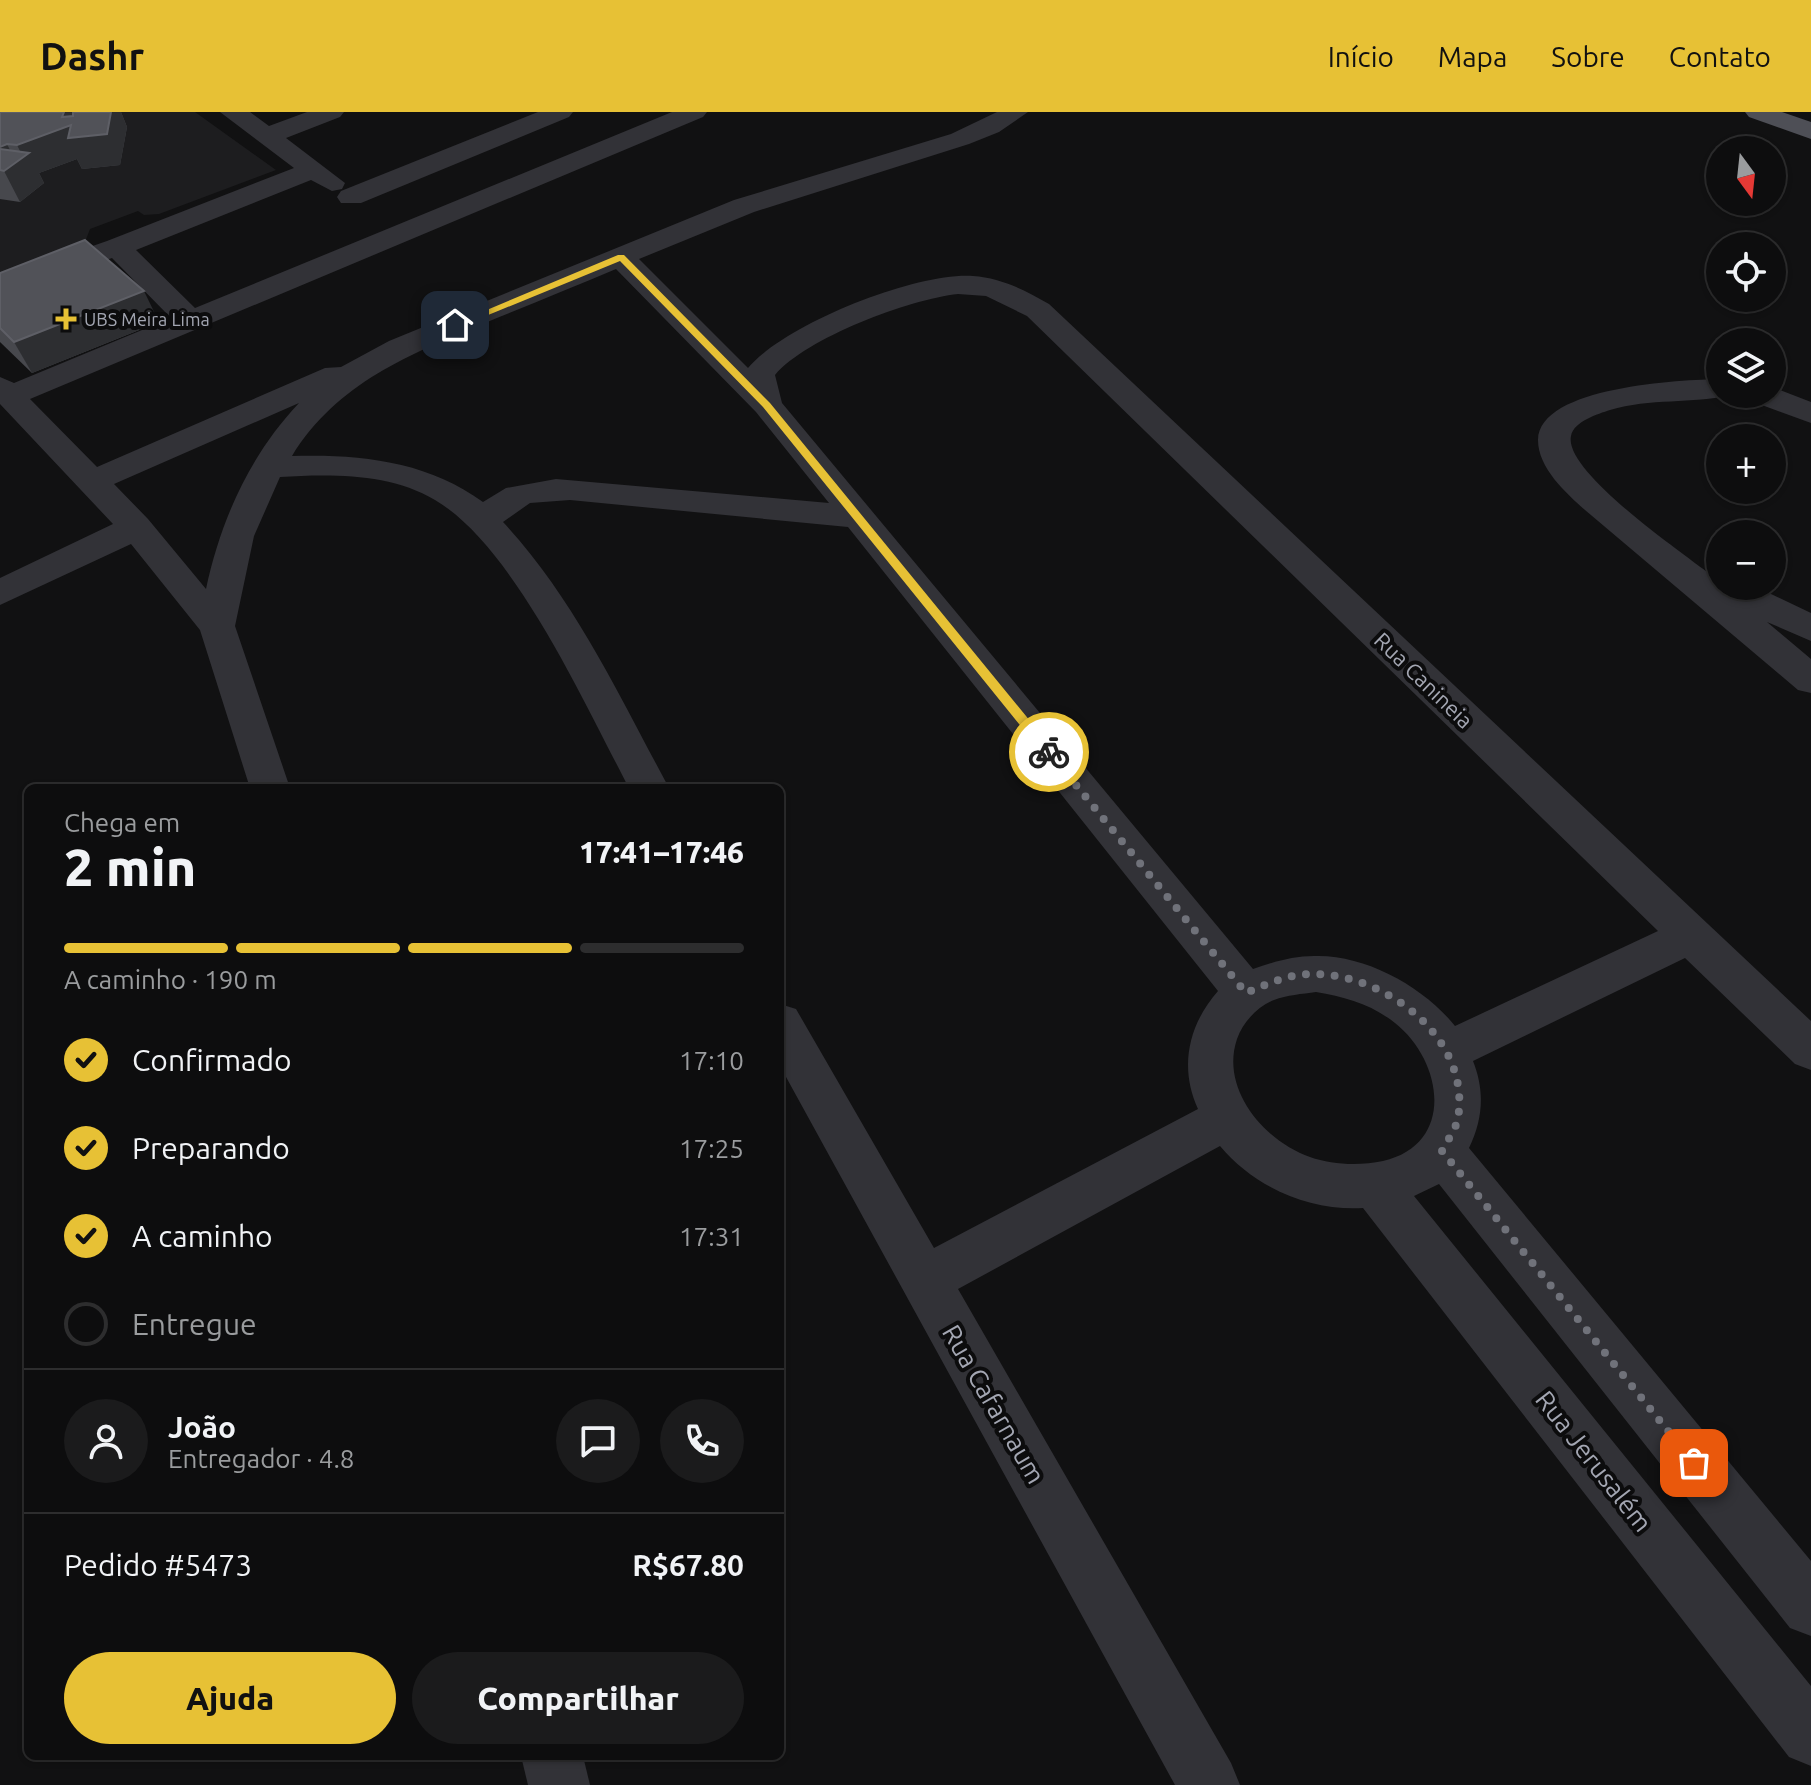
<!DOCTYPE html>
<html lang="pt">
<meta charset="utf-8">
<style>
body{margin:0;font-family:Ubuntu,sans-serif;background:#1b1b1c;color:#f1f3f6;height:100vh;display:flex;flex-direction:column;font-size:30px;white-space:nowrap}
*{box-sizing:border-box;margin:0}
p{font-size:26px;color:#9a9c9e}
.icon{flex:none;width:44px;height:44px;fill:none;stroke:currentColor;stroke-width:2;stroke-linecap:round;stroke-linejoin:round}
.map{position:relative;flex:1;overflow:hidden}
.panel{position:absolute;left:24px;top:672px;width:760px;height:976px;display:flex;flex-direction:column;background:#0d0d0e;border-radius:12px;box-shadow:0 2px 6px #0004,0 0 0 2px #2d2d2e}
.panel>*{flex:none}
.needle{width:52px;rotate:165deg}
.buttons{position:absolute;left:1706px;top:24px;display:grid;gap:16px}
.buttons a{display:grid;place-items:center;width:80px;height:80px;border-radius:50%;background:#0d0d0e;box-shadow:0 2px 6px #0004,0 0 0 2px #2d2d2e;font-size:40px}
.pin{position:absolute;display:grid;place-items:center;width:68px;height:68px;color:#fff;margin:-34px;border-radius:16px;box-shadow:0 4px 12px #0006}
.courier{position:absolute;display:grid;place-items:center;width:80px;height:80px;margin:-40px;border:6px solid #e7c135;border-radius:50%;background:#fff;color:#222;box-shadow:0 2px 10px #0007}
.summary em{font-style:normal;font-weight:800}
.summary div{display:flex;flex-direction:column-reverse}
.summary{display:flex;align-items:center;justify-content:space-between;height:136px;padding:0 40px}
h1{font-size:52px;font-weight:800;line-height:60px}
.bar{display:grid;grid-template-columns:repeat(4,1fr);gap:12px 8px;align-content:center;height:96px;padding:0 40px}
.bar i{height:10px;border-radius:6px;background:#2d2d2e}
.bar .current{background:#e7c135}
.bar p{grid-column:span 4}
.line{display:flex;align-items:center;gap:20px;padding:0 40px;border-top:2px solid #2d2d2e}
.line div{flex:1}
.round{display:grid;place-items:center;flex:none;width:84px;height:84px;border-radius:42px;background:#1b1b1c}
ol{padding:0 40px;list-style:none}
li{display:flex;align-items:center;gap:24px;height:88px}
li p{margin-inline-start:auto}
li .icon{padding:8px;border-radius:50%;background:#e7c135;color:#111;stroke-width:4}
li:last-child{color:#9a9c9e}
li i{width:44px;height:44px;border:4px solid #2d2d2e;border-radius:50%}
.button{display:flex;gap:16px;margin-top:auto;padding:16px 40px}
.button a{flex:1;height:92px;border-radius:48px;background:#e7c135;color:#111;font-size:32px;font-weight:800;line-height:92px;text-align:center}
.button a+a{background:#1b1b1c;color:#f1f3f6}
header{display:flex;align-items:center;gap:48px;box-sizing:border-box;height:112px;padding:0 40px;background:#e7c135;color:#111}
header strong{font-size:38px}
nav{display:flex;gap:44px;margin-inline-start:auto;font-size:28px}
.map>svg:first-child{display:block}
.built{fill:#1d1d1f}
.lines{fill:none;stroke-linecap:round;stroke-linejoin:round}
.minor{fill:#323237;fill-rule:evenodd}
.major{fill:#4e4f56;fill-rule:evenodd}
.wall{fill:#47484d}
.shaded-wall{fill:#2d2e31}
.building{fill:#515258;stroke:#5e5f66;stroke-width:2}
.route{fill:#e7c135}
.done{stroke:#70727a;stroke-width:8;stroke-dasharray:0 14.4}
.poi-dot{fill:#e7c135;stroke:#0c0c0d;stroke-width:3}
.labels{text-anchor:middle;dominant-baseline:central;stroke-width:8;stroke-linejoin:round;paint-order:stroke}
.far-poi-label{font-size:18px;fill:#a3a6b2;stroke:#0c0c0d;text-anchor:start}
.street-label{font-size:22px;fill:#a3a6b2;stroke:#0c0c0d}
.near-street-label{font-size:26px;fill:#a3a6b2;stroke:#0c0c0d}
</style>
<header>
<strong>Dashr</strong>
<nav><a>Início</a><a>Mapa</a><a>Sobre</a><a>Contato</a></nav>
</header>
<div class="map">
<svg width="1811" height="1673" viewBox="0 0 1811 1673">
<rect width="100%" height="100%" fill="#111112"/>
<!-- built -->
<path class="built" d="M0 0H195L276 58 159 102 144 103 138 99 90 117 85 130 0 162Z"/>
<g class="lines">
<!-- minor -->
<g class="minor">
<path d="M220 0H250L269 14 307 0H344L340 5 286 26 345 71 342 77 332 79 311 68 136 138 195 196 672 0H707L703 5 30 287 97 355 325 256 341 255 389 229 734 88 951 22 997 0H1028L999 20 969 32 754 100 639 147 748 256C785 212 916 160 973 164 1001 166 1025 178 1049 192L1811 909V958L1795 952 1685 846 1473 949C1485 979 1483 1007 1469 1036L1811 1449V1524L1790 1516 1439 1072 1414 1084 1811 1574V1654L1789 1645 1363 1096C1309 1099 1254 1075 1220 1034L958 1177 1231 1651 1240 1673H1175L780 954V892L796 897 934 1136 1198 997C1179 956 1188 913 1218 879L848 415 570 388 530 391 503 410C574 486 620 585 669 676H629C586 595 514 434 435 388 390 361 331 362 280 365L254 424 235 514 290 676H250L200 518 131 432 0 493V466L113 412 0 292V265L14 271 171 206 112 146 0 185V166L107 129 294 56ZM616 157 756 300 829 391 556 367 506 376 483 390C427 349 360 342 292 344 337 271 410 242 485 211 529 193 573 175 616 157ZM958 182 986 184 1027 204 1658 819 1455 914C1424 875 1365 842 1314 844 1293 844 1273 850 1253 857L782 291 775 263C806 226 910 187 958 182ZM299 291C250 343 221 407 206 477L148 407 114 372ZM1316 880C1345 885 1371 892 1395 911 1443 949 1456 1032 1383 1049 1360 1054 1332 1053 1310 1045 1264 1029 1220 977 1237 927 1243 910 1257 895 1274 888 1287 883 1302 882 1316 880Z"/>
<path d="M538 0H573L569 5 361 91H341L337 85 341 79Z"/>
<path d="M1720 267V282L1731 283C1692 292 1650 286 1610 298 1598 302 1574 309 1571 324 1563 360 1686 443 1715 466L1720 465V474H1754L1811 501V529L1767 510 1811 547V581L1798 578 1585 398C1566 381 1538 356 1538 328 1539 274 1682 268 1720 267Z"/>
<path d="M1772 275 1811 290V311L1751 289 1746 282H1772Z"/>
<path d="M521 1644H583L590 1673H528Z"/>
</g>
<!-- major -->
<path class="major" d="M1745 0H1782L1811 10V27L1749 5Z"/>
</g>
<!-- wall -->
<g class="wall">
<path d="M0 0H121L127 15 120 53 82 57 77 47 39 61 44 71 20 90 0 87Z"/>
<path d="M0 161 159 210 32 261 0 230Z"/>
</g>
<!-- shaded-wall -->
<g class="shaded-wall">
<path d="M14 0H121L127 15 120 53 82 57 77 47 39 61 44 71 20 90 4 59 0 42V35L7 32 16 50 23 45 17 33Z"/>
<path d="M144 179 159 210 32 261 14 230Z"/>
</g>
<!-- building -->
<g class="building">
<path d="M0 0H64L62 5 73 4V0H111L107 22 68 26 71 13 17 33 7 32 0 35Z"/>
<path d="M0 37 29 41 4 59 0 58Z"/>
<path d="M85 128 144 179 14 230 0 216V161Z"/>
</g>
<!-- route -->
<path class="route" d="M618 143H624L770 291 1053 637V643H1044L763 295 620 149 459 215 451 213Z"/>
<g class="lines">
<!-- done -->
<path class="done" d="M1049 640 1246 881C1269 871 1291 861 1316 862 1389 864 1471 928 1458 1006 1456 1017 1447 1029 1442 1039L1694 1351"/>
</g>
<!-- markers -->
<path class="poi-dot" d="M62 195h8v8h8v8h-8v8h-8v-8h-8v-8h8z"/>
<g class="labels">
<!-- far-poi labels -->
<g class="far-poi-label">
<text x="84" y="207">UBS Meira Lima</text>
</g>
<!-- street labels -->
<g class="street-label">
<text transform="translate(1424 568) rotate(44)">Rua Canineia</text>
</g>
<!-- near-street labels -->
<g class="near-street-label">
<text transform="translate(994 1292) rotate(60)">Rua Cafarnaum</text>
<text transform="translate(1594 1349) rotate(52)">Rua Jerusalém</text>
</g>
</g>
</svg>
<div class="buttons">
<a><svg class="needle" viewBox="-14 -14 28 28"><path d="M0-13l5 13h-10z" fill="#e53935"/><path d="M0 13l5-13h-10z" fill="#9a9c9e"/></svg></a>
<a><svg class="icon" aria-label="locate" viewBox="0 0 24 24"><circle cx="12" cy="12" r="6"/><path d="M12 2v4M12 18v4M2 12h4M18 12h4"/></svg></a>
<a><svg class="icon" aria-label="layers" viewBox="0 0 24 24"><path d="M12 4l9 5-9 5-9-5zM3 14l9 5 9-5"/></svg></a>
<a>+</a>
<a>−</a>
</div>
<div class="pin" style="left:1694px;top:1351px;background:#ea580c"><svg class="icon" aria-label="bag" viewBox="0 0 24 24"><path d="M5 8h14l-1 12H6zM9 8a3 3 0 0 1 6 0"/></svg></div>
<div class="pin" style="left:455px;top:213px;background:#1f2937"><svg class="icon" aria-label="home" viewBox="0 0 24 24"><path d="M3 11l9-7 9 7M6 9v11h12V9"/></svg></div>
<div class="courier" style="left:1049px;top:640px"><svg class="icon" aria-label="bike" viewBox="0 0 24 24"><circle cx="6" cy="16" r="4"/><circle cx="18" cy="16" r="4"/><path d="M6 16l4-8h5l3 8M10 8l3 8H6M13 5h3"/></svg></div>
<section class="panel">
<div class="summary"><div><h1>2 min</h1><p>Chega em</p></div><em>17:41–17:46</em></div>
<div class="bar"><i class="current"></i><i class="current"></i><i class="current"></i><i></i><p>A caminho · 190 m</p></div>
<ol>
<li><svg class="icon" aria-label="check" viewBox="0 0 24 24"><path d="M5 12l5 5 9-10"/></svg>Confirmado<p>17:10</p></li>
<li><svg class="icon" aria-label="check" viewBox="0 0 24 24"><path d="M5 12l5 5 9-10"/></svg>Preparando<p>17:25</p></li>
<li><svg class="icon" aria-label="check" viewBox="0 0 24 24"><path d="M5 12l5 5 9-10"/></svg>A caminho<p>17:31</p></li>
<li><i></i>Entregue</li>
</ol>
<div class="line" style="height:144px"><a class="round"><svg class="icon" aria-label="person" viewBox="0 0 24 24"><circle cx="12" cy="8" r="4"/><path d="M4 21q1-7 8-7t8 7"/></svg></a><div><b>João</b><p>Entregador · 4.8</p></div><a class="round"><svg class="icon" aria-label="chat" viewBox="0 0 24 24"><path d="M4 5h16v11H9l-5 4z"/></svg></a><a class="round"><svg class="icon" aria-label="phone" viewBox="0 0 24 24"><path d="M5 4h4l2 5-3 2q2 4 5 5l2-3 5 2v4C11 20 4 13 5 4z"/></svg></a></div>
<div class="line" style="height:104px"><div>Pedido #5473</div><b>R$67.80</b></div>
<div class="button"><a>Ajuda</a><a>Compartilhar</a></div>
</section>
</div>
